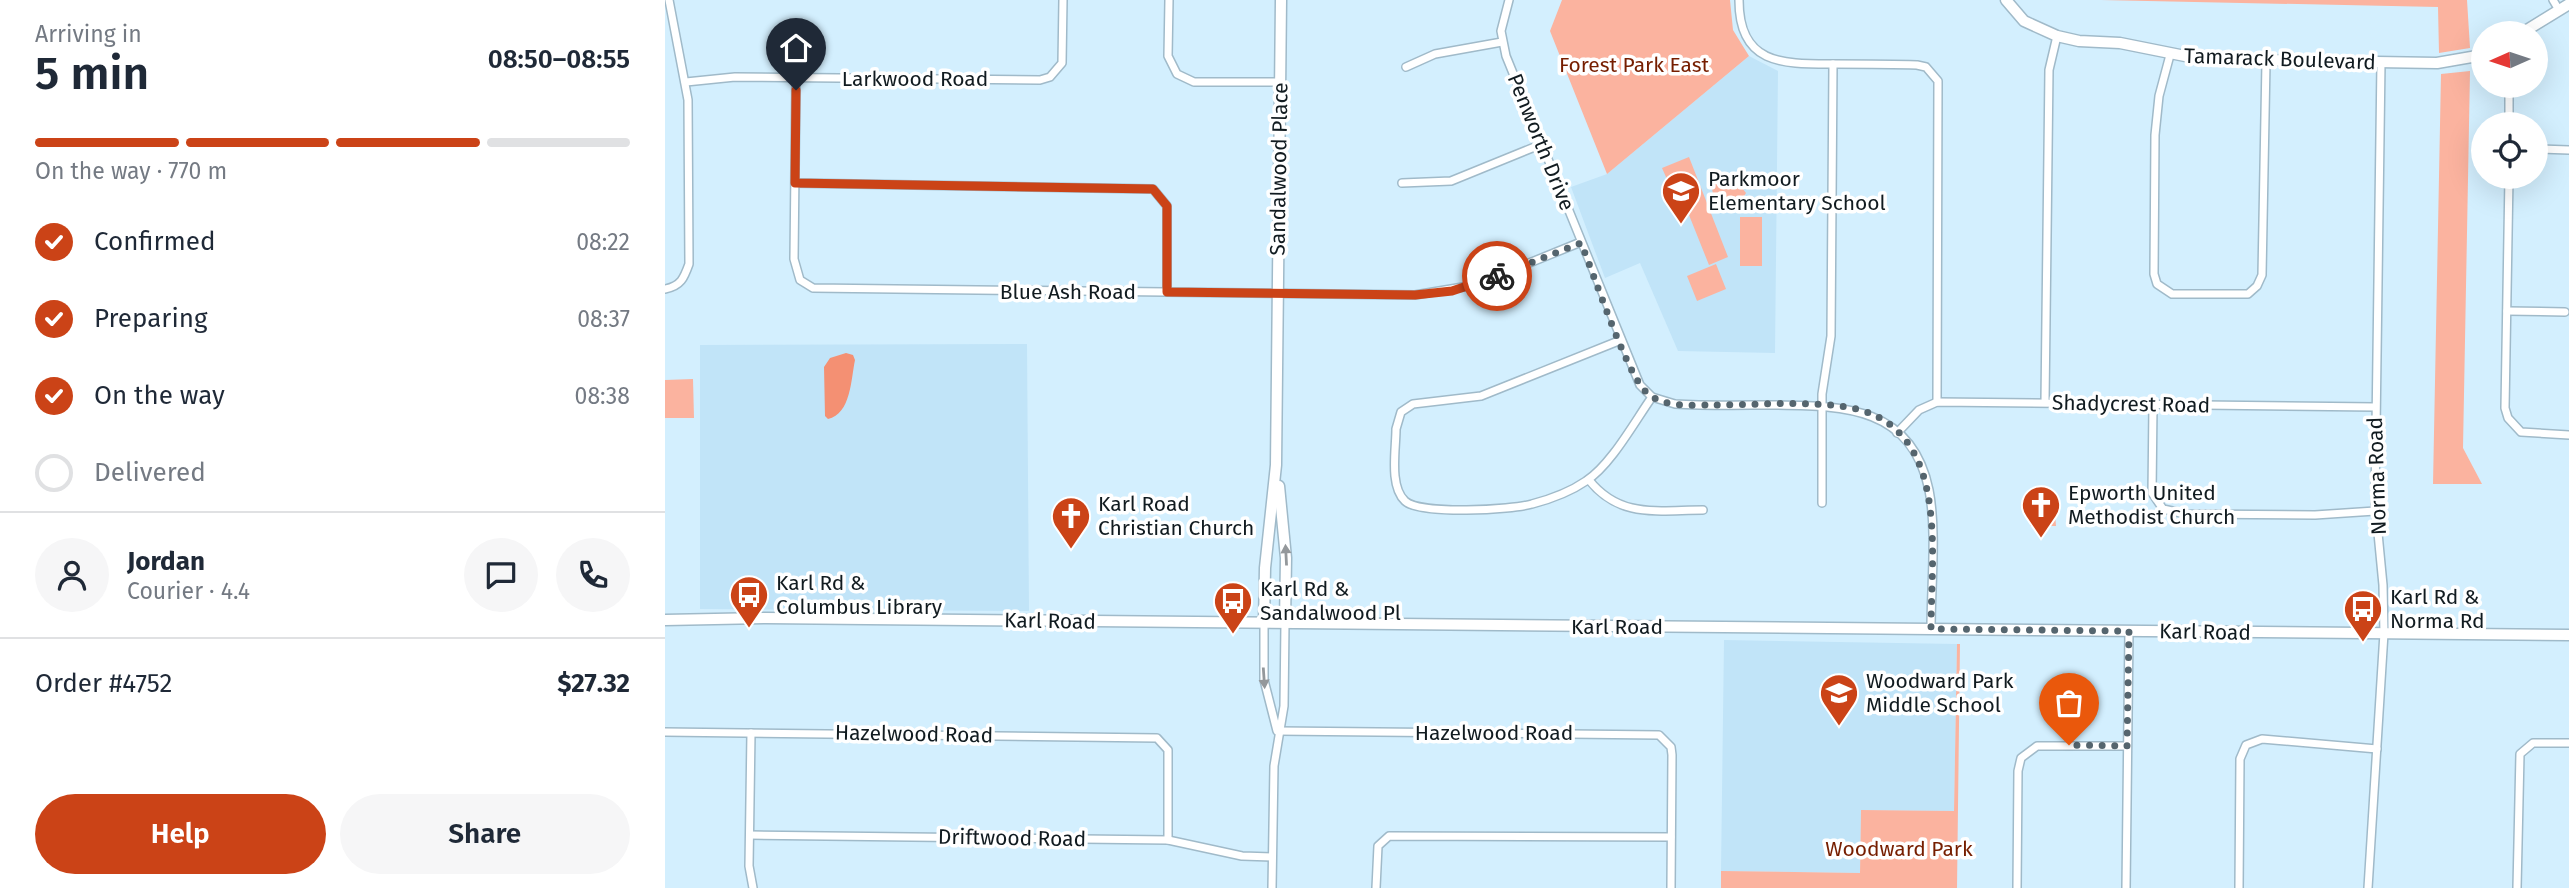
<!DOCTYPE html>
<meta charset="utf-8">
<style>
body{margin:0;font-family:"Fira Sans",sans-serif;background:#f6f6f7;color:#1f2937;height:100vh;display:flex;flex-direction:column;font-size:26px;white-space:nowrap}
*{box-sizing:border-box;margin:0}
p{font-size:23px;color:#747a83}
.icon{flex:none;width:38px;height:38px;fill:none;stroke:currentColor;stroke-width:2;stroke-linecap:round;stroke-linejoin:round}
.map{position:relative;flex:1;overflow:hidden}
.panel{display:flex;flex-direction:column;background:#fff;width:665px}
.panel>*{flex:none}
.needle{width:46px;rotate:267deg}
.buttons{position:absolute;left:1806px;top:21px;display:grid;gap:14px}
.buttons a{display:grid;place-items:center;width:77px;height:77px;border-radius:50%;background:#fff;box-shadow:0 7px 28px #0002;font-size:35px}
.pin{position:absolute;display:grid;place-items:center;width:60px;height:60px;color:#fff;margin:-72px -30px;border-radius:50% 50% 50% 0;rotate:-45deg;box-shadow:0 0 7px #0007}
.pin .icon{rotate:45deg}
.courier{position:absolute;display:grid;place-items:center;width:70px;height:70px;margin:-35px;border:5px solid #cb4317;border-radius:50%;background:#fff;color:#222;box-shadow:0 2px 9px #0007}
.headline em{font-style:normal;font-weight:600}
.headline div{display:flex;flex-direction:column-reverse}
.headline{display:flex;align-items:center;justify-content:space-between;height:119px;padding:0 35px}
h1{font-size:46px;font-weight:600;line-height:52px}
.bar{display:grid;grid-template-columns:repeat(4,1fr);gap:10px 7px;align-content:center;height:84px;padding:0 35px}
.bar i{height:9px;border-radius:5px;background:#e0e1e3}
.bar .current{background:#cb4317}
.bar p{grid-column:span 4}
.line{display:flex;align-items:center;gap:18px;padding:0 35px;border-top:2px solid #e0e1e3}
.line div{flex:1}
.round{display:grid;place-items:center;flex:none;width:74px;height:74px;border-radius:37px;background:#f6f6f7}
ol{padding:0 35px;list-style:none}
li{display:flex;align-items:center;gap:21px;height:77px}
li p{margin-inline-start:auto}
li .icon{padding:7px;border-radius:50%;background:#cb4317;color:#fff;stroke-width:4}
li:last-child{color:#747a83}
li i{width:38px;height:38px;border:4px solid #e0e1e3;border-radius:50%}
.cta{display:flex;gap:14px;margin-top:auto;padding:14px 35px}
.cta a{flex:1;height:80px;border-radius:42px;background:#cb4317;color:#fff;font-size:28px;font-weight:600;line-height:80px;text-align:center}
.cta a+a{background:#f6f6f7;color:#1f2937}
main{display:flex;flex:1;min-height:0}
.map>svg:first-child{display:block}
.built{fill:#c1e4f8}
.green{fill:#fbb39f}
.water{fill:#f49073}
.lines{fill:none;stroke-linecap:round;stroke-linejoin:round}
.street-casing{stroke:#a0bac9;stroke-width:10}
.secondary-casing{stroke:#a0bac9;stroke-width:13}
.street{stroke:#fff;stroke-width:7}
.secondary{stroke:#fff;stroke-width:10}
.oneway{fill:#94989b}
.done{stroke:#55656e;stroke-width:7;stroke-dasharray:0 12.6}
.route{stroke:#cb4317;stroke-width:9}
.labels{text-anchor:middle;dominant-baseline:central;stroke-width:7;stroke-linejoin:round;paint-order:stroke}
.street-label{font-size:21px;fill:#111b20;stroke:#fff}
.park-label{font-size:21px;fill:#761e00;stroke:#fff}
.poi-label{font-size:21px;fill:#111b20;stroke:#fff;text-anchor:start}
</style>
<main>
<section class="panel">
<div class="headline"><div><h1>5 min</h1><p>Arriving in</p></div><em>08:50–08:55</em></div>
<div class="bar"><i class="current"></i><i class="current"></i><i class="current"></i><i></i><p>On the way · 770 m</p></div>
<ol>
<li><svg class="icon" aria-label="check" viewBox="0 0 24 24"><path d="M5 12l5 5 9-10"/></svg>Confirmed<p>08:22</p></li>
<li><svg class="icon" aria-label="check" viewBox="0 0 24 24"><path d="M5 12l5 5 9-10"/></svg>Preparing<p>08:37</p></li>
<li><svg class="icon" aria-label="check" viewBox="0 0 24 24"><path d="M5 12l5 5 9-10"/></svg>On the way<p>08:38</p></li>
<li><i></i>Delivered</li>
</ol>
<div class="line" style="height:126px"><a class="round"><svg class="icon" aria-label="person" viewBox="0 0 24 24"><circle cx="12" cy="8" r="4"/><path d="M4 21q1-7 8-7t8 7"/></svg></a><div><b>Jordan</b><p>Courier · 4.4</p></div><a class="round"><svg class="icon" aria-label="chat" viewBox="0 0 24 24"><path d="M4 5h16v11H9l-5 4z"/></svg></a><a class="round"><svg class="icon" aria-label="phone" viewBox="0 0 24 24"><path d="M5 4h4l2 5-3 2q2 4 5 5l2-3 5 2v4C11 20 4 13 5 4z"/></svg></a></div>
<div class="line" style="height:91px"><div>Order #4752</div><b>$27.32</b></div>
<div class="cta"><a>Help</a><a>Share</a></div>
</section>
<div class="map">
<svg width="1904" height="888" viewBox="0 0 1904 888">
<rect width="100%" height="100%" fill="#d3effe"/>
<!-- built -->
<g class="built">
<path d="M1084 56 1113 71 1110 353 1013 351 975 263 940 278 906 187 942 174Z"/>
<path d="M362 344 364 611 35 609V345Z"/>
<path d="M1059 640 1292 644 1289 811 1196 810 1195 873 1056 871Z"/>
</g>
<!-- green -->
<g class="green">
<path d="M897 0H1065L1068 30 1084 56 942 174 885 31Z"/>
<path d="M1436 0H1802L1805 48 1774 53 1773 7Z"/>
<path d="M1805 71 1798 448 1817 484H1768L1776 74Z"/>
<path d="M1024 157 1063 257 1044 265 1024 215 1017 213 997 168Z"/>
<path d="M1066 174 1081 193 1073 206 1067 209C1052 204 1041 192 1051 177Z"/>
<rect x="1075" y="217" width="22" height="49"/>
<path d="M1051 264 1061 289 1032 301 1022 276Z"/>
<path d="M28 379 29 418H0V380Z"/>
<path d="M1365 490H1388L1391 526H1365Z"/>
<path d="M1292 644H1295L1292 888H1056V871L1195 873 1196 810 1289 811Z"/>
</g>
<!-- water -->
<path class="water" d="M181 353 188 355 190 360C186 379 186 414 163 419L160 416 159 367 165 358Z"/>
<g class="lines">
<!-- street casing -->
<g class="street-casing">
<g id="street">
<path d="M504 0 503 56 512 74 529 82H615"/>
<path d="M844 0 836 31 841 56 975 385 987 397 1010 404C1043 406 1078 405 1112 405 1180 406 1247 407 1264 490 1272 531 1266 586 1266 629"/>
<path d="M1074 0C1074 66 1119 64 1170 64 1197 64 1225 64 1252 65L1261 67 1273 81 1272 402"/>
<path d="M1888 0 1894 10"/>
<path d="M1505 55 1494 96 1490 135 1489 274 1492 284 1507 294H1583L1592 286 1597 275 1601 62"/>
<path d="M741 67 770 54 837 42"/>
<path d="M131 78 129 259 135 280 148 288 750 295 810 285 916 242"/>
<path d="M21 82 70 77 375 80 385 77 397 63 398 0"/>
<path d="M1844 124V86"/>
<path d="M1871 149 1904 150"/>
<path d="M1844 177 1840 408 1843 418 1856 432 1904 435"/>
<path d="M130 183 488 189 502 206V292"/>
<path d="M737 183 786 181 877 144"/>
<path d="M0 289C16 286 19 278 24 264L23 100 4 0"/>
<path d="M1842 311 1900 312"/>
<path d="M956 340 816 396 748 404 736 412 731 429C731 450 724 486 740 501 755 515 847 510 867 504 886 499 905 492 921 481 946 465 970 421 987 397"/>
<path d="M1380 402 1384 70 1392 36"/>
<path d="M1488 405 1487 493 1498 509 1521 514 1650 515 1710 511"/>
<path d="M1232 433 1254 410 1272 402 1710 407"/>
<path d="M924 480C955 519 993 510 1038 510"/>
<path d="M1157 503V394L1166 336 1168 64"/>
<path d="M599 623V680L612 731"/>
<path d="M613 731 994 735 1006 747 1007 755 1006 888"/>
<path d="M0 732 492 738 503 750V840"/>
<path d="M86 733 84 866 88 888"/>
<path d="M85 835 503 840 577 856 607 857"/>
<path d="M607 888 609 766 619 706 620 623"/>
<path d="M711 888 713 846 724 836 1006 837"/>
<path d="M1352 888 1353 771 1356 758 1372 746H1462"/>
<path d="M1461 888 1464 631"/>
<path d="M1574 888 1575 759 1581 745 1597 739 1712 749"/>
<path d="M1703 888 1719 633 1718 585 1710 502 1716 62"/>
<path d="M1852 888 1855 754 1868 743H1904"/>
</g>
</g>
<!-- secondary casing -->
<g class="secondary-casing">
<g id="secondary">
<path d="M1341 0 1359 21 1392 36 1414 41 1455 43 1535 59 1772 63 1818 55"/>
<path d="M1857 33 1904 4"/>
<path d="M614 486 621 558 620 623"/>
<path d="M0 620 101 618 1904 635"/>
<path d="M599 623 600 568 611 465 616 0"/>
</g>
</g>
<!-- street -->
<use href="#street" class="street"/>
<!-- secondary -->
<use href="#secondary" class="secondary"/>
</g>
<!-- one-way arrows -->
<defs><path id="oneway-solid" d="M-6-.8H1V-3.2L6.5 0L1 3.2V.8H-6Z" transform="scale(1.75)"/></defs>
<g class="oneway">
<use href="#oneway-solid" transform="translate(621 555) rotate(-93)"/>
<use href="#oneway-solid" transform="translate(599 678) rotate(86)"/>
</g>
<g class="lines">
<!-- done -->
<path class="done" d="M832 276 916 243C929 274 961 373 981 392 998 408 1027 405 1048 405 1089 405 1133 401 1175 406 1287 419 1266 549 1266 629L1464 631 1462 746 1404 745"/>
<!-- route -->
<path class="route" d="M131 90 130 183 488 189 502 206V292L750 295 787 291 832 276"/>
</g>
<!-- icons -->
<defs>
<g id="school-pin" transform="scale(2.0125)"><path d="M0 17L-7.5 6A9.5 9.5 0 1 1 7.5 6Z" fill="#cb4317" stroke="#fff"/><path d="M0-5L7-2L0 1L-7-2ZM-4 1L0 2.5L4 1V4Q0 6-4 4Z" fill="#fff"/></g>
<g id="church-pin" transform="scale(2.0125)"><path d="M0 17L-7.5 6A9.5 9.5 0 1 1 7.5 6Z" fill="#cb4317" stroke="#fff"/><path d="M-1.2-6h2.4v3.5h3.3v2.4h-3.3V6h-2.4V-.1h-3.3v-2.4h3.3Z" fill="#fff"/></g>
<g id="bus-pin" transform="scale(2.0125)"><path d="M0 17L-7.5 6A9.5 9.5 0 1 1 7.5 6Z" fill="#cb4317" stroke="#fff"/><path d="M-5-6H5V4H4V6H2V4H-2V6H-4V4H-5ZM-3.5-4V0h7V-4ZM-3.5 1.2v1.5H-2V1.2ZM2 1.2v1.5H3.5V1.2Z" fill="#fff"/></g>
</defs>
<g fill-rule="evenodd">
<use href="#school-pin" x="1016" y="191"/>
<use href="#church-pin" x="1376" y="505"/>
<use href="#church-pin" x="406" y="516"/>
<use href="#bus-pin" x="84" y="595"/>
<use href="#bus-pin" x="568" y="601"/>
<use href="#bus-pin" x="1698" y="609"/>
<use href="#school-pin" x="1174" y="693"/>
</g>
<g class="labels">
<!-- street labels -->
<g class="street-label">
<text transform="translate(1615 59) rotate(2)">Tamarack Boulevard</text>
<text x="250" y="79">Larkwood Road</text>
<text transform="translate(876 142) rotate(68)">Penworth Drive</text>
<text transform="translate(614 169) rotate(-89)">Sandalwood Place</text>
<text x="403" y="292">Blue Ash Road</text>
<text transform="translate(1466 404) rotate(1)">Shadycrest Road</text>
<text transform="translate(1712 476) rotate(-92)">Norma Road</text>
<text transform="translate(385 621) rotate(1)">Karl Road</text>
<text x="952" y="627">Karl Road</text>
<text transform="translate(1540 632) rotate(1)">Karl Road</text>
<text x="829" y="733">Hazelwood Road</text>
<text transform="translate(249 734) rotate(1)">Hazelwood Road</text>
<text transform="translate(347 838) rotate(1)">Driftwood Road</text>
</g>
<!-- park labels -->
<g class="park-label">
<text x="969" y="65">Forest Park East</text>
<text x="1234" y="849">Woodward Park</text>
</g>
<!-- poi labels -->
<g class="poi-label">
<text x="1043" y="179">Parkmoor<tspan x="1043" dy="24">Elementary School</tspan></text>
<text x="1403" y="493">Epworth United<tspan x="1403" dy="24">Methodist Church</tspan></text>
<text x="433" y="504">Karl Road<tspan x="433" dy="24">Christian Church</tspan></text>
<text x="111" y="583">Karl Rd &amp;<tspan x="111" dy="24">Columbus Library</tspan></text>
<text x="595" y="589">Karl Rd &amp;<tspan x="595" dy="24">Sandalwood Pl</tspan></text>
<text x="1725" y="597">Karl Rd &amp;<tspan x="1725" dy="24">Norma Rd</tspan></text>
<text x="1201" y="681">Woodward Park<tspan x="1201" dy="24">Middle School</tspan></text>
</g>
</g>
</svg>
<div class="buttons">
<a><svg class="needle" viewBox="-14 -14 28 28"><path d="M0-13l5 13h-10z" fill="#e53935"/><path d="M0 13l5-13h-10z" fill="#747a83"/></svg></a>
<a><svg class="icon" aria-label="locate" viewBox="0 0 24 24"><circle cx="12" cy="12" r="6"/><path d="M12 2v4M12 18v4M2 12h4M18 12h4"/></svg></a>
</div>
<div class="pin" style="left:1404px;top:745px;background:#ea580c"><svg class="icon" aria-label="bag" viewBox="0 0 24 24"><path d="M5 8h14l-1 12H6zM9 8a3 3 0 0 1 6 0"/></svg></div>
<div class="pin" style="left:131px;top:90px;background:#1f2937"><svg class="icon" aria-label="home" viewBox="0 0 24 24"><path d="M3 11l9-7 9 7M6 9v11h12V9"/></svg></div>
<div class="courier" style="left:832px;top:276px"><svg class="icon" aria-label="bike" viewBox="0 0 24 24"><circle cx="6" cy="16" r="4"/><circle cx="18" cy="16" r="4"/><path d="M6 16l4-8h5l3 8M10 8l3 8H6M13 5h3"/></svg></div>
</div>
</main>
